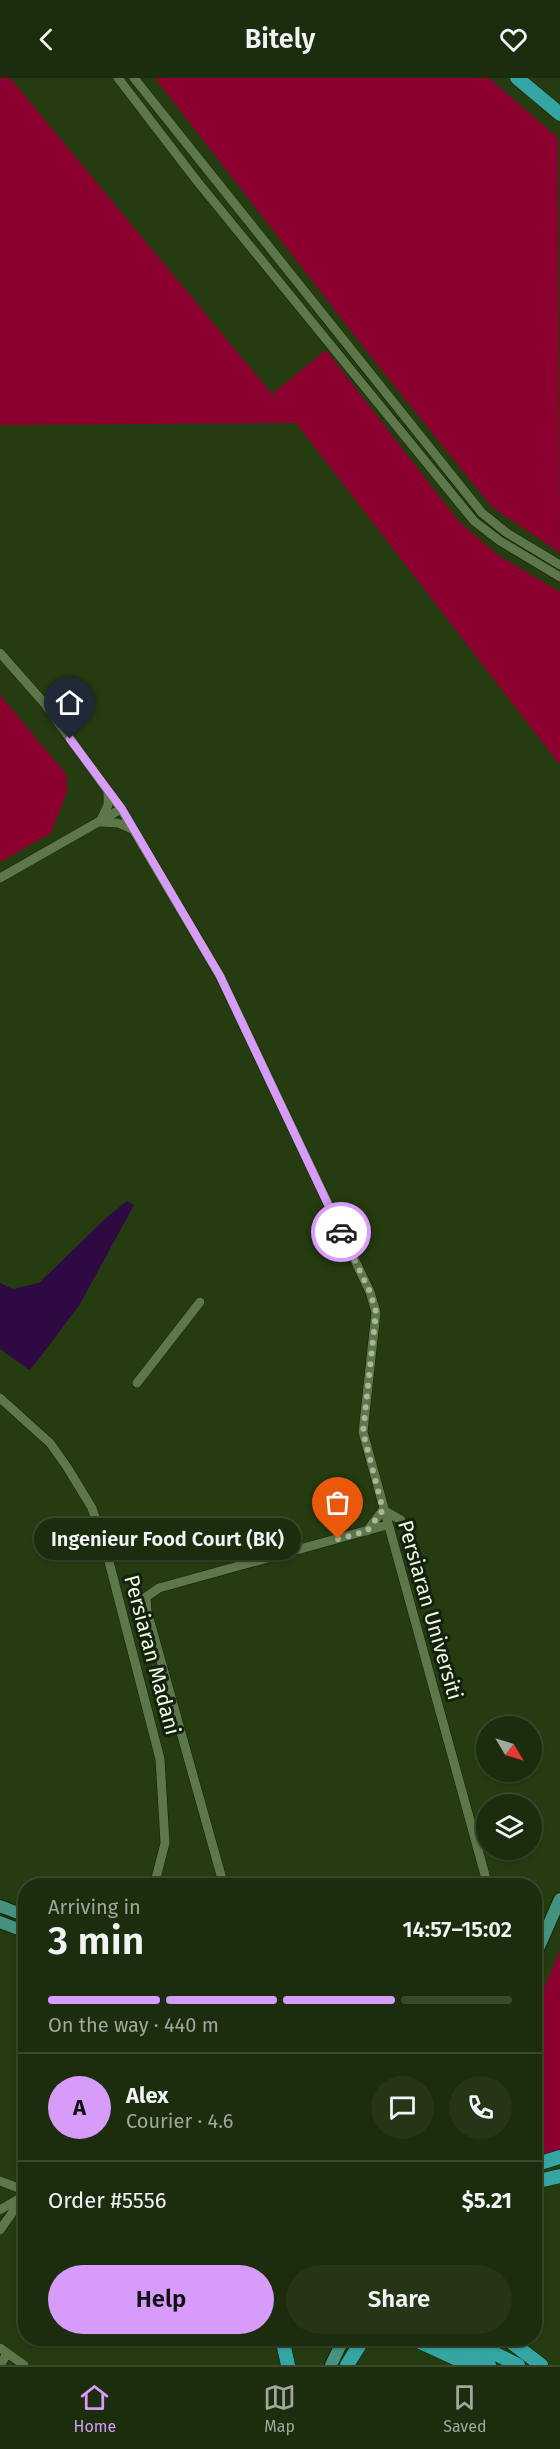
<!DOCTYPE html>
<meta charset="utf-8">
<style>
body{margin:0;font-family:"Fira Sans",sans-serif;background:#253516;color:#f1f3f6;height:100vh;display:flex;flex-direction:column;font-size:22px;white-space:nowrap}
*{box-sizing:border-box;margin:0}
p{font-size:20px;color:#a0a89d}
.icon{flex:none;width:33px;height:33px;fill:none;stroke:currentColor;stroke-width:2;stroke-linecap:round;stroke-linejoin:round}
.map{position:relative;flex:1;overflow:hidden}
.side{position:absolute;left:18px;top:1800px;width:524px;height:468px;display:flex;flex-direction:column;background:#1c2d0d;border-radius:24px;box-shadow:0 2px 4px #0004,0 0 0 2px #3a492e}
.side>*{flex:none}
.needle{width:39px;rotate:128deg}
.buttons{position:absolute;left:476px;top:1638px;display:grid;gap:12px}
.buttons a{display:grid;place-items:center;width:66px;height:66px;border-radius:50%;background:#1c2d0d;box-shadow:0 2px 4px #0004,0 0 0 2px #3a492e;font-size:30px}
.pin{position:absolute;display:grid;place-items:center;width:51px;height:51px;color:#fff;margin:-62px -26px;border-radius:50% 50% 50% 0;rotate:-45deg;box-shadow:0 0 6px #0007}
.pin .icon{rotate:45deg}
.courier{position:absolute;display:grid;place-items:center;width:60px;height:60px;margin:-30px;border:4px solid #d79bf9;border-radius:50%;background:#fff;color:#222;box-shadow:0 2px 8px #0007}
.bubble{position:absolute;height:42px;border-radius:21px;background:#1c2d0d;box-shadow:0 2px 4px #0004,0 0 0 2px #3a492e;font-size:20px;font-weight:600;line-height:42px;text-align:center}
.head em{font-style:normal;font-weight:600}
.head div{display:flex;flex-direction:column-reverse}
.head{display:flex;align-items:center;justify-content:space-between;height:102px;padding:0 30px}
h1{font-size:39px;font-weight:600;line-height:45px}
.bar{display:grid;grid-template-columns:repeat(4,1fr);gap:9px 6px;align-content:center;height:72px;padding:0 30px}
.bar i{height:8px;border-radius:4px;background:#3a492e}
.bar .active{background:#d79bf9}
.bar p{grid-column:span 4}
.line{display:flex;align-items:center;gap:15px;padding:0 30px;border-top:2px solid #3a492e}
.line div{flex:1}
.round{display:grid;place-items:center;flex:none;width:63px;height:63px;border-radius:32px;background:#253516}
.cta{display:flex;gap:12px;margin-top:auto;padding:12px 30px}
.cta a{flex:1;height:69px;border-radius:36px;background:#d79bf9;color:#111;font-size:24px;font-weight:600;line-height:69px;text-align:center}
.cta a+a{background:#253516;color:#f1f3f6}
header{display:flex;justify-content:space-between;align-items:center;height:78px;padding:0 30px;background:#1c2d0d;font-size:27px;font-weight:600}
.tab-bar{display:flex;justify-content:space-around;align-items:center;height:84px;border-top:2px solid #3a492e;background:#1c2d0d;font-size:16px;color:#a0a89d}
.tab-bar a{display:grid;justify-items:center;gap:3px}
.tab-bar .active{color:#d79bf9}
.map>svg:first-child{display:block}
.green{fill:#8c0030}
.water{fill:#2f0941}
.lines{fill:none;stroke-linecap:round;stroke-linejoin:round}
.minor-casing{stroke:#112102;stroke-width:10}
.major-casing{stroke:#112102;stroke-width:14}
.highway-casing{stroke:#112102;stroke-width:15}
.minor{stroke:#5d764a;stroke-width:9}
.major{stroke:#44927f;stroke-width:12}
.highway{stroke:#34a5a2;stroke-width:14}
.done{stroke:#a6b898;stroke-width:6;stroke-dasharray:0 10.8}
.route{stroke:#d79bf9;stroke-width:8}
.labels{text-anchor:middle;dominant-baseline:central;stroke-width:6;stroke-linejoin:round;paint-order:stroke}
.street-label{font-size:21px;fill:#ebfae1;stroke:#15200d}
</style>
<header><svg class="icon" aria-label="back" viewBox="0 0 24 24"><path d="M15 5l-7 7 7 7"/></svg>Bitely<svg class="icon" aria-label="heart" viewBox="0 0 24 24"><path d="M12 20l-8-8c-3-5 5-10 8-4 3-6 11-1 8 4z"/></svg></header>
<div class="map">
<svg width="560" height="2287" viewBox="0 0 560 2287">
<rect width="100%" height="100%" fill="#253c11"/>
<!-- green -->
<g class="green">
<path d="M0 0H10L282 328 273 315 326 272 459 444 499 478 560 514V687L296 345 0 347Z"/>
<path d="M155 0H489L558 60 560 475 492 429 376 285Z"/>
<path d="M0 617 66 696 67 714 51 755 0 784Z"/>
<path d="M560 1873V2075L534 2082V1933Z"/>
</g>
<!-- water -->
<path class="water" d="M127 1123 134 1127 80 1226 35 1286 29 1292 0 1271V1205L13 1211 39 1205 106 1140Z"/>
<g class="lines">
<!-- minor casing -->
<g class="minor-casing">
<g id="minor">
<path d="M118 0 197 103 474 443 500 463 560 499"/>
<path d="M134 0 482 435 507 455 560 487"/>
<path d="M0 575 45 626 121 731 220 898 370 1214 376 1234 363 1354 488 1808"/>
<path d="M101 742 108 727V713"/>
<path d="M100 744 118 745 134 752"/>
<path d="M0 800 121 731"/>
<path d="M137 1305 200 1224"/>
<path d="M0 1320 50 1365 67 1389 92 1430 106 1472 160 1681 165 1765 154 1808"/>
<path d="M383 1432 401 1442"/>
<path d="M367 1453 383 1432"/>
<path d="M224 1808 147 1533 146 1519 159 1510 387 1447"/>
<path d="M0 2103 26 2113"/>
<path d="M0 2132 20 2120"/>
<path d="M0 2152 26 2115"/>
<path d="M0 2270 24 2287"/>
<path d="M0 2287 7 2276"/>
</g>
</g>
<!-- major casing -->
<g class="major-casing">
<g id="major">
<path d="M0 1828 26 1838"/>
<path d="M0 1844 26 1854"/>
<path d="M534 1880 560 1821"/>
<path d="M331 2287 344 2260"/>
</g>
</g>
<!-- highway casing -->
<g class="highway-casing">
<g id="highway">
<path d="M517 0 560 36"/>
<path d="M534 2087 560 2079"/>
<path d="M534 2104 560 2098"/>
<path d="M282 2260 288 2287"/>
<path d="M411 2260 470 2287"/>
<path d="M437 2260 489 2287"/>
<path d="M463 2260 518 2287"/>
<path d="M506 2260 541 2287"/>
<path d="M347 2287 364 2260"/>
</g>
</g>
<!-- minor -->
<use href="#minor" class="minor"/>
<!-- major -->
<use href="#major" class="major"/>
<!-- highway -->
<use href="#highway" class="highway"/>
</g>
<g class="lines">
<!-- done -->
<path class="done" d="M338 1461 367 1453 383 1432 363 1354 376 1234 370 1214 341 1154"/>
<!-- route -->
<path class="route" d="M70 661 122 731 220 898 341 1154"/>
</g>
<g class="labels">
<!-- street labels -->
<g class="street-label">
<text transform="translate(430 1532) rotate(74)">Persiaran Universiti</text>
<text transform="translate(152 1577) rotate(75)">Persiaran Madani</text>
</g>
</g>
</svg>
<div class="buttons">
<a><svg class="needle" viewBox="-14 -14 28 28"><path d="M0-13l5 13h-10z" fill="#e53935"/><path d="M0 13l5-13h-10z" fill="#a0a89d"/></svg></a>
<a><svg class="icon" aria-label="layers" viewBox="0 0 24 24"><path d="M12 4l9 5-9 5-9-5zM3 14l9 5 9-5"/></svg></a>
</div>
<div class="pin" style="left:338px;top:1461px;background:#ea580c"><svg class="icon" aria-label="bag" viewBox="0 0 24 24"><path d="M5 8h14l-1 12H6zM9 8a3 3 0 0 1 6 0"/></svg></div>
<div class="pin" style="left:70px;top:661px;background:#1f2937"><svg class="icon" aria-label="home" viewBox="0 0 24 24"><path d="M3 11l9-7 9 7M6 9v11h12V9"/></svg></div>
<div class="courier" style="left:341px;top:1154px"><svg class="icon" aria-label="car" viewBox="0 0 24 24"><path d="M5 17H2v-5l4-1 3-4h7l3 4 3 1v5h-3M9 17h6M6 11h13"/><circle cx="7" cy="17" r="2"/><circle cx="17" cy="17" r="2"/></svg></div>
<div class="bubble" style="left:34px;top:1440px;width:267px">Ingenieur Food Court (BK)</div>
<section class="side">
<div class="head"><div><h1>3 min</h1><p>Arriving in</p></div><em>14:57–15:02</em></div>
<div class="bar"><i class="active"></i><i class="active"></i><i class="active"></i><i></i><p>On the way · 440 m</p></div>
<div class="line" style="height:108px"><b class="round" style="background:#d79bf9;color:#111">A</b><div><b>Alex</b><p>Courier · 4.6</p></div><a class="round"><svg class="icon" aria-label="chat" viewBox="0 0 24 24"><path d="M4 5h16v11H9l-5 4z"/></svg></a><a class="round"><svg class="icon" aria-label="phone" viewBox="0 0 24 24"><path d="M5 4h4l2 5-3 2q2 4 5 5l2-3 5 2v4C11 20 4 13 5 4z"/></svg></a></div>
<div class="line" style="height:78px"><div>Order #5556</div><b>$5.21</b></div>
<div class="cta"><a>Help</a><a>Share</a></div>
</section>
</div>
<nav class="tab-bar">
<a class="active"><svg class="icon" aria-label="home" viewBox="0 0 24 24"><path d="M3 11l9-7 9 7M6 9v11h12V9"/></svg>Home</a>
<a><svg class="icon" aria-label="map" viewBox="0 0 24 24"><path d="M3 6l6-2 6 2 6-2v14l-6 2-6-2-6 2zM9 4v14M15 6v14"/></svg>Map</a>
<a><svg class="icon" aria-label="saved" viewBox="0 0 24 24"><path d="M7 4h10v16l-5-4-5 4z"/></svg>Saved</a>
</nav>
